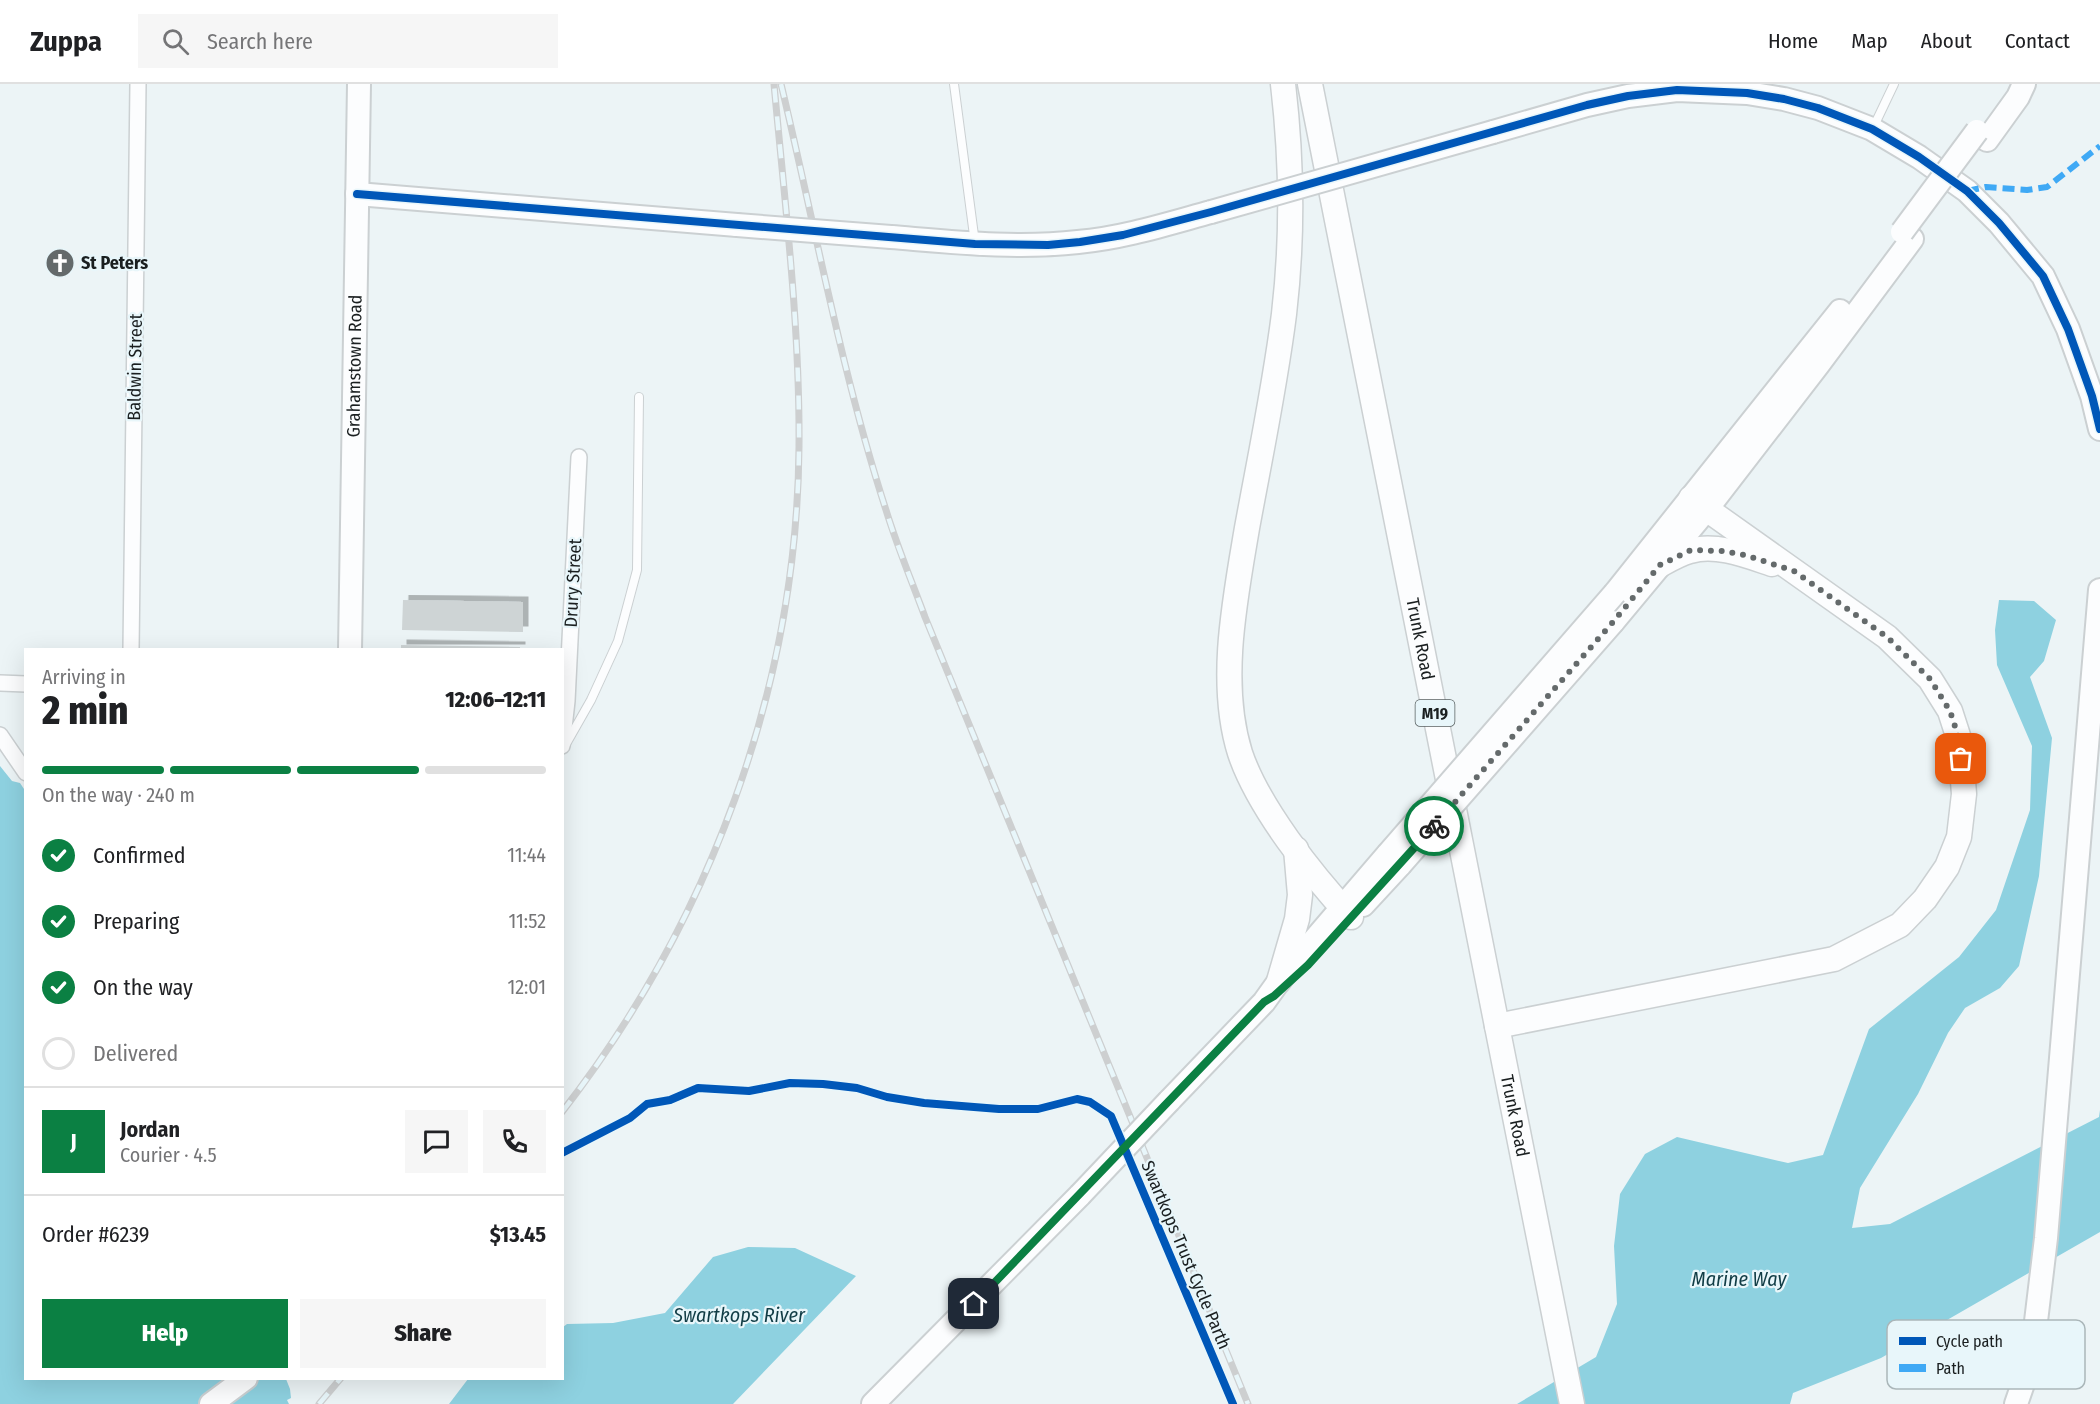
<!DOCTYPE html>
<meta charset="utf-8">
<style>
body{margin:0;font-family:"Fira Sans Condensed",sans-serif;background:#f6f6f6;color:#202124;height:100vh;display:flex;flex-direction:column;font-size:22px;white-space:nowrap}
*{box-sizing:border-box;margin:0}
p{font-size:20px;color:#757577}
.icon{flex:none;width:33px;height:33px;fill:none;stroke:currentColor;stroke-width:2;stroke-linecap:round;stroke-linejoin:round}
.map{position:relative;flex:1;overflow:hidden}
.sheet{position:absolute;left:24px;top:564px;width:540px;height:732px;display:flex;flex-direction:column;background:#fff;border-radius:0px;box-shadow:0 6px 24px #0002}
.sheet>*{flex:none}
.pin{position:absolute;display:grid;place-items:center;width:51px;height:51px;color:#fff;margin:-26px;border-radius:12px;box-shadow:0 3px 9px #0006}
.courier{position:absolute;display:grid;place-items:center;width:60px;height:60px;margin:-30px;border:4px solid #0b8043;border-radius:50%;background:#fff;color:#222;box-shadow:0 2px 8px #0007}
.summary em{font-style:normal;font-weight:800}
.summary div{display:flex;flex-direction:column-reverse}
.summary{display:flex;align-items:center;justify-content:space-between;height:102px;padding:0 18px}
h1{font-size:39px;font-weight:800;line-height:45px}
.bar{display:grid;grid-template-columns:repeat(4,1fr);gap:9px 6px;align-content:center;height:72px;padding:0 18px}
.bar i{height:8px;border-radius:4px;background:#e0e0e0}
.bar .current{background:#0b8043}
.bar p{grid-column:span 4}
.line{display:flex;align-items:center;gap:15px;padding:0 18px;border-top:2px solid #e0e0e0}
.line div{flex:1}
.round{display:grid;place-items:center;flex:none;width:63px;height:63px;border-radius:0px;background:#f6f6f6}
ol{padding:0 18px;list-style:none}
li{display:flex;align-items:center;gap:18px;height:66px}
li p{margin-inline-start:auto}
li .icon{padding:6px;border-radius:50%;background:#0b8043;color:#fff;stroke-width:4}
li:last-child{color:#757577}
li i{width:33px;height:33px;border:3px solid #e0e0e0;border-radius:50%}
.action{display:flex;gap:12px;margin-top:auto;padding:12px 18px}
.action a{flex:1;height:69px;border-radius:0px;background:#0b8043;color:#fff;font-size:24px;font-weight:800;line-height:69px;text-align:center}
.action a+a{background:#f6f6f6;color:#202124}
header{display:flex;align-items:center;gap:36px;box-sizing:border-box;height:84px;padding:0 30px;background:#fff;border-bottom:2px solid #e0e0e0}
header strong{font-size:28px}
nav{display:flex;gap:33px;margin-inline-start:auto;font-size:21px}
.search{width:420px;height:54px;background:#f6f6f6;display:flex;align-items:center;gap:15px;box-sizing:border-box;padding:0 21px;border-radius:0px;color:#757577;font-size:22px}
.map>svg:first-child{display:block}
.water{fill:#8ed1e0}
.building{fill:#ced4d5;filter:url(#shadow)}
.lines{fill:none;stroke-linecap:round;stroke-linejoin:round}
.lane-casing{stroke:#cbd0d2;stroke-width:10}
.street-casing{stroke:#cbd0d2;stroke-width:18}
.secondary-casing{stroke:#cbd0d2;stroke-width:26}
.primary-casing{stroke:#cbd0d2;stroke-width:27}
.lane{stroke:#fcfdfe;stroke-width:8}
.street{stroke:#fcfdfe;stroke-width:15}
.secondary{stroke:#fcfdfe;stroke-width:22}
.primary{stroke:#fcfdfe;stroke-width:24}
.rail-casing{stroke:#cdcfd0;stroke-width:7}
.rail{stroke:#e8f6fa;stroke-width:4.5;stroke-dasharray:14;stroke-linecap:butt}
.secondary-bridge-casing{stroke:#cbd0d2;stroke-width:26;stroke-linecap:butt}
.secondary-bridge{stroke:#fcfdfe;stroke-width:22}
.quiet{stroke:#3fa9f5;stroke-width:6;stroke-dasharray:12 6;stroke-linecap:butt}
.cycleway-casing{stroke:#e8f6fa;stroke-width:11}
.cycleway{stroke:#0057b8;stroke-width:8}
.done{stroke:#646a6b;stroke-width:6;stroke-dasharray:0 10.8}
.route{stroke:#0b8043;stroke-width:8}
.labels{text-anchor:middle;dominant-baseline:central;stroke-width:4.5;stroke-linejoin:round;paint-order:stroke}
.shield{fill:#e8f6fa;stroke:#586061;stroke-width:1.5}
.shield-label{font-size:16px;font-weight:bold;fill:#1a1f20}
.poi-label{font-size:18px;font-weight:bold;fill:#1a1f20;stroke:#e8f6fa;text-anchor:start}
.street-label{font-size:18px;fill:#1a1f20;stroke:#e8f6fa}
.water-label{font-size:20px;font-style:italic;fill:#113d46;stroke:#e8f6fa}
.key{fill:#e8f6fa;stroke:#aab6b9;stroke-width:1.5}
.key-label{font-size:16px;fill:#1a1f20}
</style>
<header>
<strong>Zuppa</strong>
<div class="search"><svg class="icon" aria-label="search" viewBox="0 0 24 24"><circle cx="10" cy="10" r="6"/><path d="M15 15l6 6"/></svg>Search here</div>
<nav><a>Home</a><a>Map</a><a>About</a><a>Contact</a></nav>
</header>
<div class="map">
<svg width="2100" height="1320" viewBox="0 0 2100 1320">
<defs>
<filter id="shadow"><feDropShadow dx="5.5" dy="-5.5" stdDeviation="0" flood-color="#0004"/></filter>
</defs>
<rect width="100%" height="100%" fill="#ecf4f6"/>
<!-- water -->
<g class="water">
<path d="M1999 516 2034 517 2056 536 2044 577 2030 593 2052 654 2039 792 2019 882 2000 904 1965 924 1948 949 1918 1010 1860 1104 1852 1144 1890 1140 2099 1033 2100 1026V1148L1881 1274 1793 1309 1790 1320H1517L1596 1273 1617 1220 1614 1162 1620 1110 1645 1070 1677 1053 1788 1079 1823 1071 1869 945 1959 873 1996 826 2030 726 2032 662 1997 581 1995 546Z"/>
<path d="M0 682 12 697 20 699 26 708V1294L280 1296 286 1295 290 1305 291 1314 287 1316 289 1320H0Z"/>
<path d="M748 1163 795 1164 856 1192 733 1320H449L468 1295 562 1294 563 1243 567 1240 613 1239 665 1229 713 1173Z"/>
</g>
<!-- building -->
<g class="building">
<path d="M403 516 523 518V548L402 546Z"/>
<path d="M401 561 520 563V566H401Z"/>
</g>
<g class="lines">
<!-- lane casing -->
<g class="lane-casing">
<g id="lane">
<path d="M954 0 975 159"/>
<path d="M1874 42 1894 0"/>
<path d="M566 660 591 616 618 557 637 486 639 313"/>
</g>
</g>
<!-- street casing -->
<g class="street-casing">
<g id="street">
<path d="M131 566 138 0"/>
<path d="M0 599 26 600"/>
<path d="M0 651 26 689"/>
<path d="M562 662 567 617 579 373"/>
</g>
</g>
<!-- secondary casing -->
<g class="secondary-casing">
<g id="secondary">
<path d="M1493 48 1587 21 1628 12 1677 6 1747 9 1784 15 1818 24 1872 45 1919 73 1967 107 1999 139 2043 192 2068 245 2092 312 2100 345"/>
<path d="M1987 56 2018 13 2024 0"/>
<path d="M357 110 737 141"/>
<path d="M891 153C953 158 1015 165 1078 158 1123 154 1167 140 1211 128"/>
<path d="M1615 509 1840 227"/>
<path d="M1613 538 1707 425 1818 281 1912 155"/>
<path id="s1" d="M350 566 359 0"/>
<path d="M1363 821 1400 781"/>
<path d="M1169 1017 1264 918 1279 897 1388 770"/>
<path d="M211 1320 246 1294"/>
<path d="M873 1320 1080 1111"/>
<path d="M2016 1320 2027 1288 2034 1254 2046 1154 2100 506"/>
</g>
</g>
<!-- primary casing -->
<g class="primary-casing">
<g id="primary">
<path d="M1283 0C1292 77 1293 153 1284 230 1275 302 1260 373 1247 444 1235 515 1218 599 1240 669 1258 723 1312 791 1351 833"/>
<path id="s2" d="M1310 0 1572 1320"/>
<path d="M1660 481C1669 476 1679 470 1690 467 1716 459 1748 472 1772 480"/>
<path d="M1279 897 1297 835 1300 811 1296 765"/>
<path d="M1497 942 1834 875 1900 841 1925 815 1947 783 1959 753 1964 710 1960 658 1950 627 1930 595 1887 553 1691 414"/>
</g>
</g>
<!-- lane -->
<use href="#lane" class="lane"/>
<!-- street -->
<use href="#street" class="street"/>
<!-- secondary -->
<use href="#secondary" class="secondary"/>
<!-- primary -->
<use href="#primary" class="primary"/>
<!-- rail casing -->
<g class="rail-casing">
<g id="rail">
<path d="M781 0C815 142 841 287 886 426 897 462 912 498 925 533L1248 1320"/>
<path d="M562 1028C709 839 797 604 799 363 800 242 785 121 774 0"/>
<path d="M319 1320 341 1294"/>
</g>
</g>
<!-- rail -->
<use href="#rail" class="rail"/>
<!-- secondary-bridge casing -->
<g class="secondary-bridge-casing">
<g id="secondary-bridge">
<path d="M1211 128 1493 48"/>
<path d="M737 141 891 153"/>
<path d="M1902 148 1977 47"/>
<path d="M1388 770 1615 509"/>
<path d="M1400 781 1613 538"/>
<path d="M1080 1111 1169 1017"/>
</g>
</g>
<!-- secondary-bridge -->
<use href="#secondary-bridge" class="secondary-bridge"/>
<!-- quiet -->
<path class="quiet" d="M1967 107 1986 103 2027 106 2047 103 2100 62"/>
<!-- cycleway casing -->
<g class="cycleway-casing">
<g id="cycleway">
<path d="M357 110 975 160 1048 161 1080 158 1123 151 1211 128 1587 21 1628 12 1677 6 1747 9 1784 15 1818 24 1872 45 1919 73 1967 107 1999 139 2043 192 2068 245 2092 312 2100 345"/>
<path d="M562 1069 630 1034 647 1020 670 1016 698 1004 749 1007 790 999 823 1000 857 1004 887 1013 924 1019 999 1025H1038L1077 1015 1090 1018 1111 1032 1233 1320"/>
</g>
</g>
<!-- cycleway -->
<use href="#cycleway" class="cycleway"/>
</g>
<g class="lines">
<!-- done -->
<path class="done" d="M1434 742 1613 538 1660 481 1691 466 1722 467 1745 471 1794 487 1887 553 1930 595 1950 627 1960 658 1961 675"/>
<!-- route -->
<path class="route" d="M974 1220 1264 918 1274 912 1308 881 1434 742"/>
</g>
<!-- icons -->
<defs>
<g id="church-disc" transform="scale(1.5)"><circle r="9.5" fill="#646a6b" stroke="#e8f6fa"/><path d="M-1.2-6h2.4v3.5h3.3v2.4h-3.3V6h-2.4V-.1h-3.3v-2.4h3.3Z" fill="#fff"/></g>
</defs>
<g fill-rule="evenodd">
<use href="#church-disc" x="60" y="179"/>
</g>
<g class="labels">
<!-- shield labels -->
<rect class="shield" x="1415.5" y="616" width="39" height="26" rx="4.5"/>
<g class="shield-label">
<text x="1435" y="629">M19</text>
</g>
<!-- poi labels -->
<g class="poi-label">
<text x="81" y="179">St Peters</text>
</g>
<!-- street labels -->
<g class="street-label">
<text transform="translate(135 283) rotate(-89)">Baldwin Street</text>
<text stroke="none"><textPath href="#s1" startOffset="284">Grahamstown Road</textPath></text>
<text transform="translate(573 499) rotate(-87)">Drury Street</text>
<text stroke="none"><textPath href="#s2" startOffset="566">Trunk Road</textPath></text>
<text stroke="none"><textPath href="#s2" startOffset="1052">Trunk Road</textPath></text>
<text transform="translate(1186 1171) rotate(67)">Swartkops Trust Cycle Parth</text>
</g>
<!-- water labels -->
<g class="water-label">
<text x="1739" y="1195">Marine Way</text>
<text x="739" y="1231">Swartkops River</text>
</g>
</g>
<!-- legend -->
<rect x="1887" y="1236" width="198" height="69" rx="9" class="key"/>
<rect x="1899" y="1253" width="27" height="8" fill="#0057b8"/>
<rect x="1899" y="1280" width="27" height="8" fill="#3fa9f5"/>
<g class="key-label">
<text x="1936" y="1263">Cycle path</text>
<text x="1936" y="1290">Path</text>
</g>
</svg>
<div class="pin" style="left:1961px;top:675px;background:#ea580c"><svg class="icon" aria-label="bag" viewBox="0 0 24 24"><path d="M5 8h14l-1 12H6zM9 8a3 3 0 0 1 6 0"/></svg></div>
<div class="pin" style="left:974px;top:1220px;background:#1f2937"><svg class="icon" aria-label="home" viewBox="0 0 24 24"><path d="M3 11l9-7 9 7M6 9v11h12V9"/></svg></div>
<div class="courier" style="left:1434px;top:742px"><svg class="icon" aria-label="bike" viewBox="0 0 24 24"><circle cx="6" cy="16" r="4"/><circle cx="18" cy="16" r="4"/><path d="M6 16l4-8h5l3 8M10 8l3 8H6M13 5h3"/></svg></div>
<section class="sheet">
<div class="summary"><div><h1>2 min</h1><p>Arriving in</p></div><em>12:06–12:11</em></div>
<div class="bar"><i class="current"></i><i class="current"></i><i class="current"></i><i></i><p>On the way · 240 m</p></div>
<ol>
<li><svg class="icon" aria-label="check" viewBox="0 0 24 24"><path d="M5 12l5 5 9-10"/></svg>Confirmed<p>11:44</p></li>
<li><svg class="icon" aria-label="check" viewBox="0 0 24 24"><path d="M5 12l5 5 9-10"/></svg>Preparing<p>11:52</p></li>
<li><svg class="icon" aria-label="check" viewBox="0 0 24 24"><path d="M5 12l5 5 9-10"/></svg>On the way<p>12:01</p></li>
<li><i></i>Delivered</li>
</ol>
<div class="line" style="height:108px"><b class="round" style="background:#0b8043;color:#fff">J</b><div><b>Jordan</b><p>Courier · 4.5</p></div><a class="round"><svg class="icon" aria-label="chat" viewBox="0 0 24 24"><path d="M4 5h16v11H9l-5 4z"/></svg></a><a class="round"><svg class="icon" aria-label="phone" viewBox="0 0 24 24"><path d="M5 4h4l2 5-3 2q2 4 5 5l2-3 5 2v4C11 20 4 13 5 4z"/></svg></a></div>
<div class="line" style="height:78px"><div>Order #6239</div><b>$13.45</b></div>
<div class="action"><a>Help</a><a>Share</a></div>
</section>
</div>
